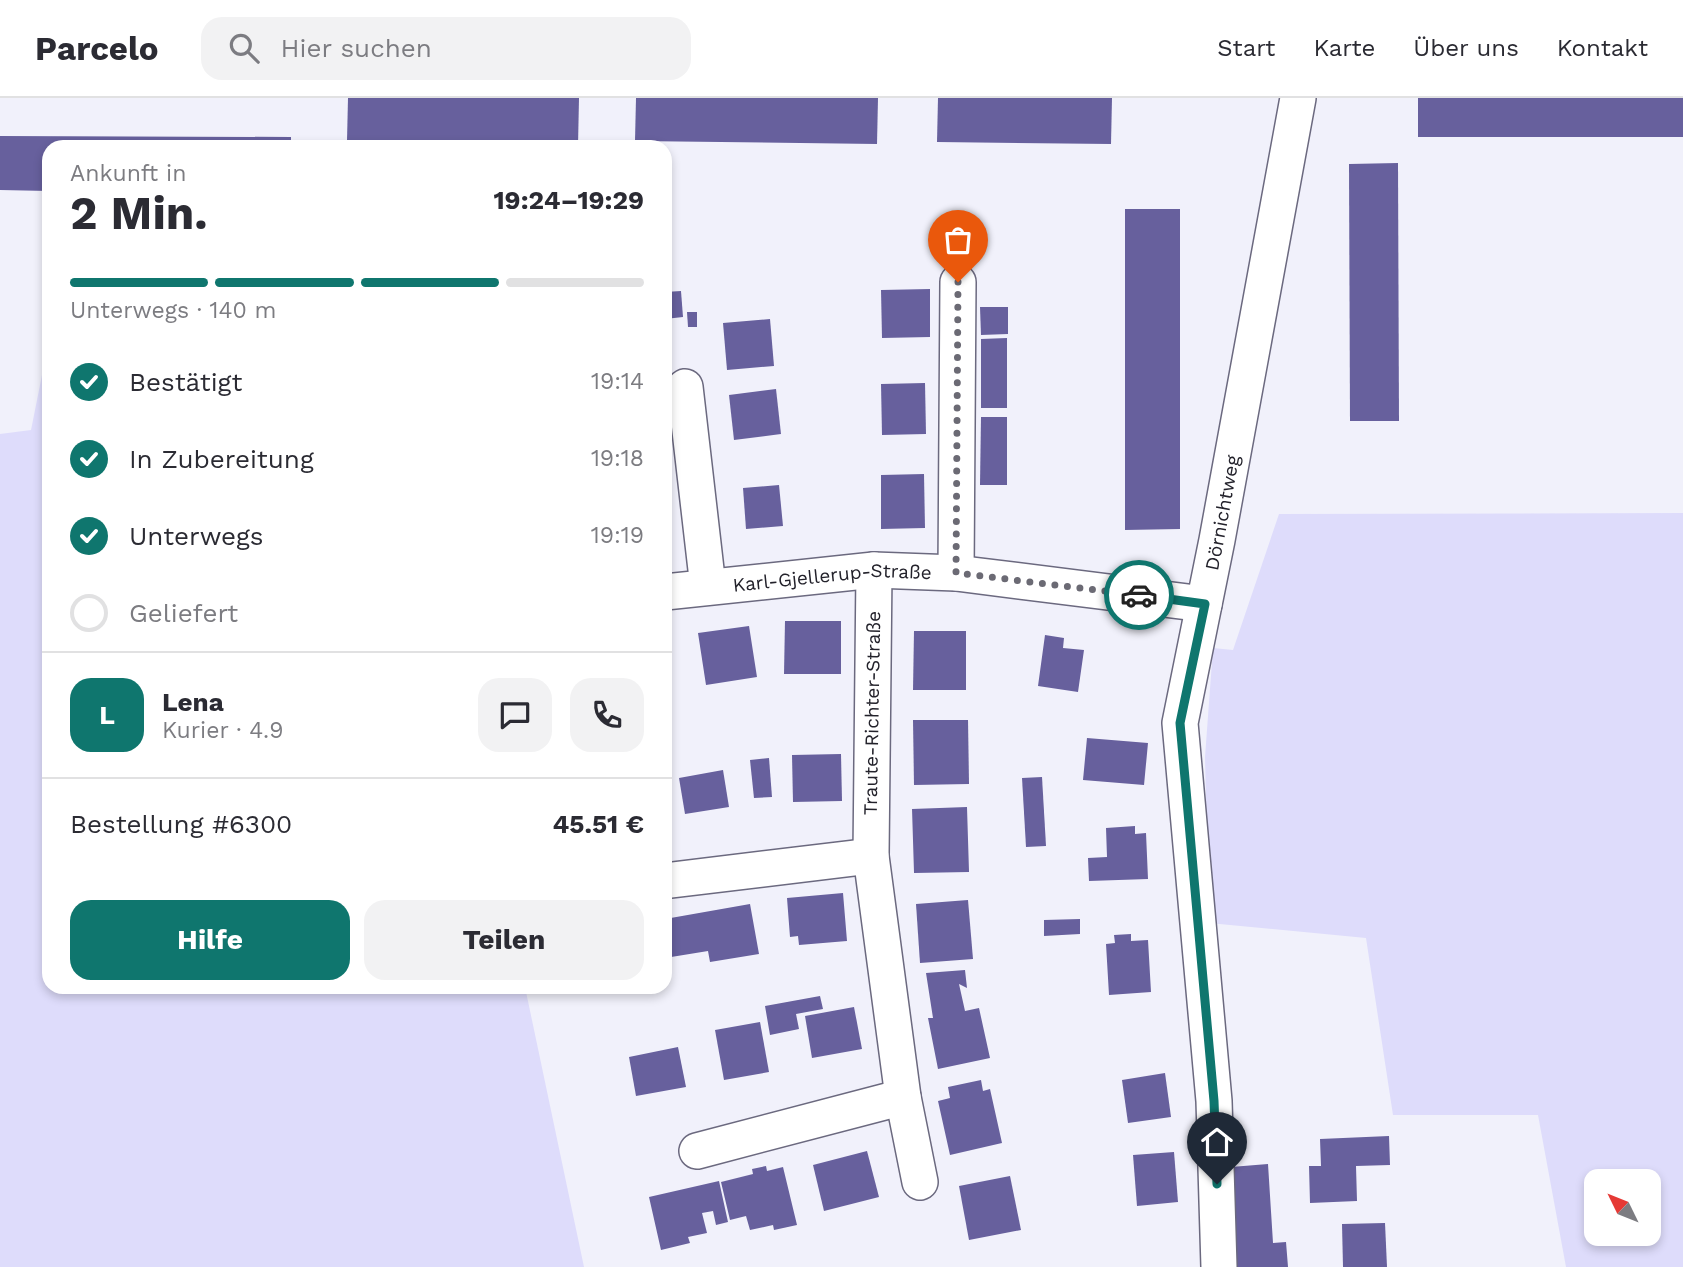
<!DOCTYPE html>
<html lang="de">
<meta charset="utf-8">
<style>
body{margin:0;font-family:"Work Sans",sans-serif;background:#f2f2f3;color:#2b2b33;height:100vh;display:flex;flex-direction:column;font-size:26px;white-space:nowrap}
*{box-sizing:border-box;margin:0}
p{font-size:23px;color:#7c7c81}
.icon{flex:none;width:38px;height:38px;fill:none;stroke:currentColor;stroke-width:2;stroke-linecap:round;stroke-linejoin:round}
.map{position:relative;flex:1;overflow:hidden}
.panel{position:absolute;left:42px;top:42px;width:630px;height:854px;display:flex;flex-direction:column;background:#fff;border-radius:21px;box-shadow:0 4px 10px #0003}
.panel>*{flex:none}
.needle{width:46px;rotate:313deg}
.fabs{position:absolute;left:1584px;top:1071px;display:grid;gap:14px}
.fabs a{display:grid;place-items:center;width:77px;height:77px;border-radius:14px;background:#fff;box-shadow:0 4px 10px #0003;font-size:35px}
.pin{position:absolute;display:grid;place-items:center;width:60px;height:60px;color:#fff;margin:-72px -30px;border-radius:50% 50% 50% 0;rotate:-45deg;box-shadow:0 0 7px #0007}
.pin .icon{rotate:45deg}
.courier{position:absolute;display:grid;place-items:center;width:70px;height:70px;margin:-35px;border:5px solid #0f766e;border-radius:50%;background:#fff;color:#222;box-shadow:0 2px 9px #0007}
.headline em{font-style:normal;font-weight:700}
.headline div{display:flex;flex-direction:column-reverse}
.headline{display:flex;align-items:center;justify-content:space-between;height:119px;padding:0 28px}
h1{font-size:46px;font-weight:700;line-height:52px}
.bar{display:grid;grid-template-columns:repeat(4,1fr);gap:10px 7px;align-content:center;height:84px;padding:0 28px}
.bar i{height:9px;border-radius:5px;background:#e1e1e2}
.bar .active{background:#0f766e}
.bar p{grid-column:span 4}
.line{display:flex;align-items:center;gap:18px;padding:0 28px;border-top:2px solid #e1e1e2}
.line div{flex:1}
.round{display:grid;place-items:center;flex:none;width:74px;height:74px;border-radius:21px;background:#f2f2f3}
ol{padding:0 28px;list-style:none}
li{display:flex;align-items:center;gap:21px;height:77px}
li p{margin-inline-start:auto}
li .icon{padding:7px;border-radius:50%;background:#0f766e;color:#fff;stroke-width:4}
li:last-child{color:#7c7c81}
li i{width:38px;height:38px;border:4px solid #e1e1e2;border-radius:50%}
.action{display:flex;gap:14px;margin-top:auto;padding:14px 28px}
.action a{flex:1;height:80px;border-radius:21px;background:#0f766e;color:#fff;font-size:28px;font-weight:700;line-height:80px;text-align:center}
.action a+a{background:#f2f2f3;color:#2b2b33}
header{display:flex;align-items:center;gap:42px;box-sizing:border-box;height:98px;padding:0 35px;background:#fff;border-bottom:2px solid #e1e1e2}
header strong{font-size:33px}
nav{display:flex;gap:38px;margin-inline-start:auto;font-size:24px}
.search{width:490px;height:63px;background:#f2f2f3;display:flex;align-items:center;gap:18px;box-sizing:border-box;padding:0 24px;border-radius:21px;color:#7c7c81;font-size:26px}
.map>svg:first-child{display:block}
.green{fill:#dedcfb;fill-rule:evenodd}
.building{fill:#67609d}
.lines{fill:none;stroke-linecap:round;stroke-linejoin:round}
.minor-casing{stroke:#6b697f;stroke-width:38}
.minor{stroke:#fff;stroke-width:35}
.done{stroke:#6b6a74;stroke-width:7;stroke-dasharray:0 12.6}
.route{stroke:#0f766e;stroke-width:9}
.labels{text-anchor:middle;dominant-baseline:central;stroke-width:7;stroke-linejoin:round;paint-order:stroke}
.street-label{font-size:19px;fill:#23222b;stroke:#fff}
</style>
<header>
<strong>Parcelo</strong>
<div class="search"><svg class="icon" aria-label="search" viewBox="0 0 24 24"><circle cx="10" cy="10" r="6"/><path d="M15 15l6 6"/></svg>Hier suchen</div>
<nav><a>Start</a><a>Karte</a><a>Über uns</a><a>Kontakt</a></nav>
</header>
<div class="map">
<svg width="1683" height="1169" viewBox="0 0 1683 1169">
<rect width="100%" height="100%" fill="#f1f1fb"/>
<!-- green -->
<g class="green">
<path d="M44 267H49V889H525L584 1169H0V336L31 332Z"/>
<path d="M1683 415V1169H1566L1538 1017H1393L1366 840 1209 825 1205 659 1213 550 1233 552 1279 416ZM1596 1083H1648V1136H1596Z"/>
</g>
<!-- building -->
<g class="building">
<path d="M348 0H579L578 48 347 43Z"/>
<path d="M636 0H878L877 46 635 43Z"/>
<path d="M938 0H1112L1111 46 937 44Z"/>
<rect x="1418" y="0" width="265" height="39"/>
<path d="M0 38 291 39V49H49V93L0 92Z"/>
<path d="M1398 65 1399 323H1350L1349 66Z"/>
<path d="M1125 111H1180V431L1125 432Z"/>
<path d="M930 191V239L882 240 881 192Z"/>
<path d="M681 193 683 219 665 221V194Z"/>
<path d="M980 209H1008V236L981 237Z"/>
<path d="M687 214H697V229H688Z"/>
<path d="M770 221 774 268 727 272 723 225Z"/>
<path d="M1007 240V310H981V241Z"/>
<path d="M925 285 926 336 882 337 881 286Z"/>
<path d="M776 291 781 336 734 342 729 297Z"/>
<path d="M981 319H1007V387H980Z"/>
<path d="M924 376 925 430 881 431V377Z"/>
<path d="M779 387 783 428 746 431 743 390Z"/>
<path d="M785 523H841V576H784Z"/>
<path d="M749 528 757 579 706 587 698 535Z"/>
<path d="M914 533H966V592H913Z"/>
<path d="M1045 537 1064 540 1063 550 1084 552 1078 594 1038 588Z"/>
<path d="M665 543 672 588 665 589Z"/>
<path d="M913 622H968L969 686 914 687Z"/>
<path d="M1087 640 1148 645 1144 687 1083 682Z"/>
<path d="M841 656 842 703 793 704 792 657Z"/>
<path d="M769 660 772 699 754 700 750 662Z"/>
<path d="M723 672 729 709 685 716 679 680Z"/>
<path d="M1042 679 1046 748 1026 749 1022 680Z"/>
<path d="M967 709 969 774 914 775 912 711Z"/>
<path d="M1135 728V736L1146 735 1148 781 1089 783 1088 760 1107 759 1106 730Z"/>
<path d="M843 795 847 843 799 847 798 838 790 839 787 800Z"/>
<path d="M968 802 973 861 920 865 916 806Z"/>
<path d="M750 806 759 856 710 864 708 853 665 860V821Z"/>
<path d="M1080 821V836L1044 838V822Z"/>
<path d="M1131 836V843L1148 842 1151 894 1109 897 1106 846 1115 845 1114 837Z"/>
<path d="M965 872 967 890 959 886 965 913 979 910 990 960 938 971 928 920H933L926 875Z"/>
<path d="M820 898 823 911 796 916 799 931 770 937 765 908Z"/>
<path d="M854 909 862 951 812 960 805 918Z"/>
<path d="M760 924 769 974 724 982 715 932Z"/>
<path d="M678 949 686 989 636 998 629 959Z"/>
<path d="M1165 975 1171 1019 1128 1025 1122 982Z"/>
<path d="M981 982 983 993 990 991 1002 1045 950 1057 938 1003 950 1000 948 989Z"/>
<path d="M1389 1038 1390 1067 1356 1068 1357 1103 1310 1105 1309 1068H1321L1320 1041Z"/>
<path d="M867 1053 879 1099 824 1113 813 1067Z"/>
<path d="M1174 1054 1178 1104 1137 1108 1133 1057Z"/>
<path d="M1268 1066 1273 1145 1286 1144 1288 1169H1237L1231 1069Z"/>
<path d="M766 1068 767 1073 783 1069 797 1127 774 1132 773 1127 750 1132 746 1118 730 1122 721 1084 753 1076 752 1071Z"/>
<path d="M1010 1078 1021 1132 969 1142 959 1088Z"/>
<path d="M719 1083 728 1124 716 1127 713 1113 702 1115 707 1135 688 1139 690 1145 661 1152 649 1099Z"/>
<path d="M1385 1125 1387 1169H1343L1342 1126Z"/>
</g>
<g class="lines">
<!-- minor casing -->
<g class="minor-casing">
<g id="minor">
<path d="M685 289 708 489"/>
<path d="M874 472 871 758 903 999 920 1084"/>
<path d="M956 475 958 184"/>
<path id="s1" d="M665 494 874 472 956 475 1204 506"/>
<path d="M672 782 871 758"/>
<path d="M697 1053 903 999"/>
<path id="s2" d="M1219 1169 1214 1003 1180 625 1217 442 1298 0"/>
</g>
</g>
<!-- minor -->
<use href="#minor" class="minor"/>
</g>
<g class="lines">
<!-- done -->
<path class="done" d="M958 184 956 475 1139 497"/>
<!-- route -->
<path class="route" d="M1139 497 1205 506 1180 625 1214 1003 1217 1086"/>
</g>
<g class="labels">
<!-- street labels -->
<g class="street-label">
<text stroke="none"><textPath href="#s2" startOffset="760">Dörnichtweg</textPath></text>
<text stroke="none"><textPath href="#s1" startOffset="168">Karl-Gjellerup-Straße</textPath></text>
<text transform="translate(872 615) rotate(-89)">Traute-Richter-Straße</text>
</g>
</g>
</svg>
<div class="fabs">
<a><svg class="needle" viewBox="-14 -14 28 28"><path d="M0-13l5 13h-10z" fill="#e53935"/><path d="M0 13l5-13h-10z" fill="#7c7c81"/></svg></a>
</div>
<div class="pin" style="left:958px;top:184px;background:#ea580c"><svg class="icon" aria-label="bag" viewBox="0 0 24 24"><path d="M5 8h14l-1 12H6zM9 8a3 3 0 0 1 6 0"/></svg></div>
<div class="pin" style="left:1217px;top:1086px;background:#1f2937"><svg class="icon" aria-label="home" viewBox="0 0 24 24"><path d="M3 11l9-7 9 7M6 9v11h12V9"/></svg></div>
<div class="courier" style="left:1139px;top:497px"><svg class="icon" aria-label="car" viewBox="0 0 24 24"><path d="M5 17H2v-5l4-1 3-4h7l3 4 3 1v5h-3M9 17h6M6 11h13"/><circle cx="7" cy="17" r="2"/><circle cx="17" cy="17" r="2"/></svg></div>
<section class="panel">
<div class="headline"><div><h1>2 Min.</h1><p>Ankunft in</p></div><em>19:24–19:29</em></div>
<div class="bar"><i class="active"></i><i class="active"></i><i class="active"></i><i></i><p>Unterwegs · 140 m</p></div>
<ol>
<li><svg class="icon" aria-label="check" viewBox="0 0 24 24"><path d="M5 12l5 5 9-10"/></svg>Bestätigt<p>19:14</p></li>
<li><svg class="icon" aria-label="check" viewBox="0 0 24 24"><path d="M5 12l5 5 9-10"/></svg>In Zubereitung<p>19:18</p></li>
<li><svg class="icon" aria-label="check" viewBox="0 0 24 24"><path d="M5 12l5 5 9-10"/></svg>Unterwegs<p>19:19</p></li>
<li><i></i>Geliefert</li>
</ol>
<div class="line" style="height:126px"><b class="round" style="background:#0f766e;color:#fff">L</b><div><b>Lena</b><p>Kurier · 4.9</p></div><a class="round"><svg class="icon" aria-label="chat" viewBox="0 0 24 24"><path d="M4 5h16v11H9l-5 4z"/></svg></a><a class="round"><svg class="icon" aria-label="phone" viewBox="0 0 24 24"><path d="M5 4h4l2 5-3 2q2 4 5 5l2-3 5 2v4C11 20 4 13 5 4z"/></svg></a></div>
<div class="line" style="height:91px"><div>Bestellung #6300</div><b>45.51 €</b></div>
<div class="action"><a>Hilfe</a><a>Teilen</a></div>
</section>
</div>
